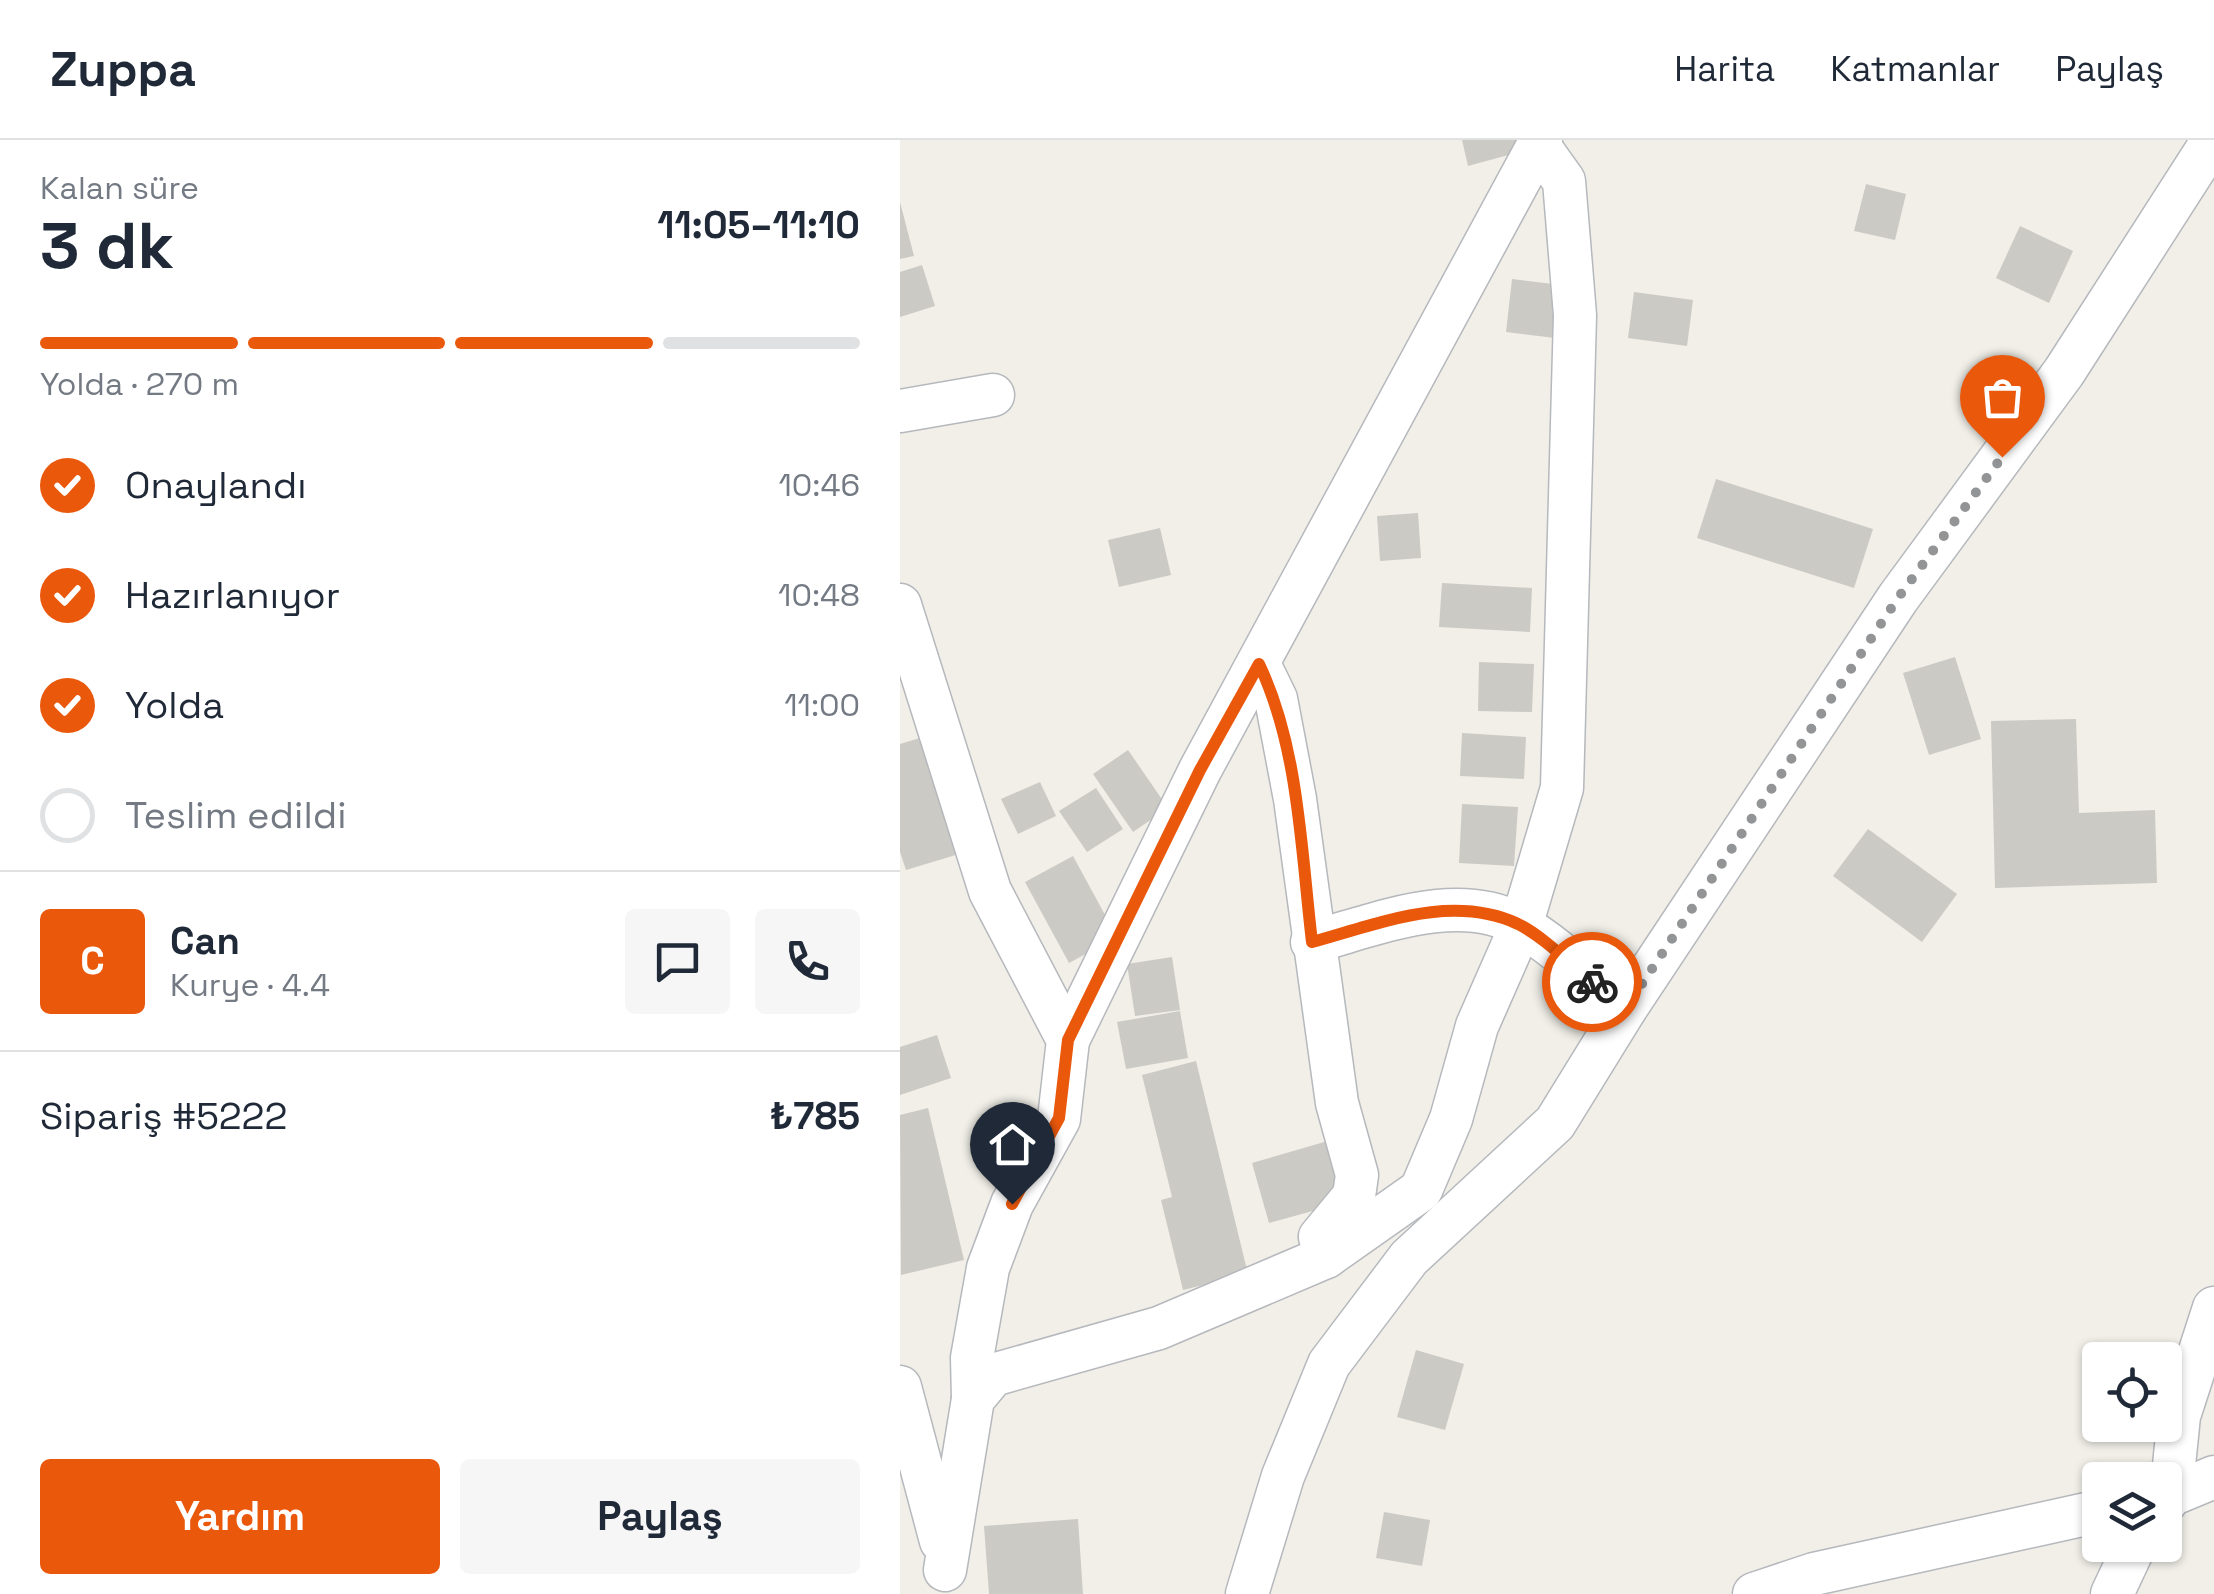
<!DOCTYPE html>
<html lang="tr">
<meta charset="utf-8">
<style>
body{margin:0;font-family:"Space Grotesk",sans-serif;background:#f6f6f7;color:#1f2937;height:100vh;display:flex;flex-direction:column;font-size:38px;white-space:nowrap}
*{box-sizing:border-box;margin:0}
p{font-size:32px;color:#747a83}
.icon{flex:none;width:55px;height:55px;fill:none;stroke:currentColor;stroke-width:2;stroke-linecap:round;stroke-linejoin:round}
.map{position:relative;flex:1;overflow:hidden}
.panel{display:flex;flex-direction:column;background:#fff;width:900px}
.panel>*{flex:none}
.buttons{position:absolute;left:1182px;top:1202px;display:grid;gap:20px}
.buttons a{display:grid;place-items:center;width:100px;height:100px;border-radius:10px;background:#fff;box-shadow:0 2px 8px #0004;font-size:50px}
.pin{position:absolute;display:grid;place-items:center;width:85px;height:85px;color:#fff;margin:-102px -42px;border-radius:50% 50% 50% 0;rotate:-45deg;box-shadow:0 0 10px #0007}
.pin .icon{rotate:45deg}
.courier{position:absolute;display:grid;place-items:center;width:100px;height:100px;margin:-50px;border:8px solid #ea580c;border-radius:50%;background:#fff;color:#222;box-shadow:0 2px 12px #0007}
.head em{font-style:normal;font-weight:700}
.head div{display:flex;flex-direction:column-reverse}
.head{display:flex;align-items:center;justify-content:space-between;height:170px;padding:0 40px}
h1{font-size:65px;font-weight:700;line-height:75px}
.bar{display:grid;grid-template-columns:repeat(4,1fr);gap:15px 10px;align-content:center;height:120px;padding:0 40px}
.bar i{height:12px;border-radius:8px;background:#e0e1e3}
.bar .current{background:#ea580c}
.bar p{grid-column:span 4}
.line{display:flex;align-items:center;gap:25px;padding:0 40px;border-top:2px solid #e0e1e3}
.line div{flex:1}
.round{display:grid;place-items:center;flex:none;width:105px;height:105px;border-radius:10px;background:#f6f6f7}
ol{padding:0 40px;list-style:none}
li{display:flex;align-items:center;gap:30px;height:110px}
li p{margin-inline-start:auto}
li .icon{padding:10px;border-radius:50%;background:#ea580c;color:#fff;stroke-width:4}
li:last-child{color:#747a83}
li i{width:55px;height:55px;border:5px solid #e0e1e3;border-radius:50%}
.action{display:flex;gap:20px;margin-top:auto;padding:20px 40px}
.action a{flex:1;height:115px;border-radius:10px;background:#ea580c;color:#fff;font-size:40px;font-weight:700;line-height:115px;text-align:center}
.action a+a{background:#f6f6f7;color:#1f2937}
header{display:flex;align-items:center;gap:60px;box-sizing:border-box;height:140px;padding:0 50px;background:#fff;border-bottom:2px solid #e0e1e3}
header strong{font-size:48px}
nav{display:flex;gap:55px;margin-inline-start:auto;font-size:35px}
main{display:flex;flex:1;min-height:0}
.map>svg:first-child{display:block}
.building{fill:#cccac5}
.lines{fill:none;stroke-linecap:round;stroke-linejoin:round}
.minor-casing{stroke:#b5b8bc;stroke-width:45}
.minor{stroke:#fff;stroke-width:42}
.done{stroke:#929495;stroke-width:10;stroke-dasharray:0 18}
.route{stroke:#ea580c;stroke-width:12}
</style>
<header>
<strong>Zuppa</strong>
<nav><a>Harita</a><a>Katmanlar</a><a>Paylaş</a></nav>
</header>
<main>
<section class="panel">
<div class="head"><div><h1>3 dk</h1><p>Kalan süre</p></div><em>11:05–11:10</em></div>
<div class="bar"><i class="current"></i><i class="current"></i><i class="current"></i><i></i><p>Yolda · 270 m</p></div>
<ol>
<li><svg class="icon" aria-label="check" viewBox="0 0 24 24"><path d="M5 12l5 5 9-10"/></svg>Onaylandı<p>10:46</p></li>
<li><svg class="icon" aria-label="check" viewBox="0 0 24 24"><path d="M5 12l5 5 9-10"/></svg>Hazırlanıyor<p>10:48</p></li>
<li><svg class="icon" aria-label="check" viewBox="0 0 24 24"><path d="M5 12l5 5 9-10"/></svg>Yolda<p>11:00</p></li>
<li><i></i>Teslim edildi</li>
</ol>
<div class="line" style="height:180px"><b class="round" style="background:#ea580c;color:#fff">C</b><div><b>Can</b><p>Kurye · 4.4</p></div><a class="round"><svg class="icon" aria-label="chat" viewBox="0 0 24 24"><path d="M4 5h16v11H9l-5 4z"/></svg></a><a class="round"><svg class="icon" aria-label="phone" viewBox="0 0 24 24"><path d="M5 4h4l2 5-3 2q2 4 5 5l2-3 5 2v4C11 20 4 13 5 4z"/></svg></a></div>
<div class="line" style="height:130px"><div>Sipariş #5222</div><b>₺785</b></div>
<div class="action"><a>Yardım</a><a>Paylaş</a></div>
</section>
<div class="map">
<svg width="1314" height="1454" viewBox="0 0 1314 1454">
<rect width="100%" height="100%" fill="#f1efe8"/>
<!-- building -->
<g class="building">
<path d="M562 0H620L623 11 568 26Z"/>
<path d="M966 44 1006 54 995 100 954 91Z"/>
<path d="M0 62 14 116 0 119Z"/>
<path d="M1120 86 1173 111 1149 163 1096 138Z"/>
<path d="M22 125 35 166 0 177V132Z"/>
<path d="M612 139 661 145 655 198 606 192Z"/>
<path d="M734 152 793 160 787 206 728 198Z"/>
<path d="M816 339 973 389 954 448 797 398Z"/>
<path d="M518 373 521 418 480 421 477 376Z"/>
<path d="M260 388 271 435 219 447 208 400Z"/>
<path d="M542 443 632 448 630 492 539 487Z"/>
<path d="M1055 517 1081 599 1029 615 1003 533Z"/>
<path d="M579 522 634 524 632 572 578 571Z"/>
<path d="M1176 579 1179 673 1255 670 1257 743 1095 748 1091 581Z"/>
<path d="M562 593 626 597 624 639 560 636Z"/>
<path d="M23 597 59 714 6 730 0 712V604Z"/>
<path d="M228 610 268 668 233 692 193 634Z"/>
<path d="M140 642 156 676 118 694 101 659Z"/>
<path d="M196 648 223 689 187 712 159 671Z"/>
<path d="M562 664 618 667 614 726 559 723Z"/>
<path d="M968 689 1057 754 1022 802 933 736Z"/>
<path d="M173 716 217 797 169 823 125 742Z"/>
<path d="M272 817 280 870 235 876 227 824Z"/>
<path d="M280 871 288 918 226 929 217 882Z"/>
<path d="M37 895 51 938 0 955V907Z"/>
<path d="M296 921 348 1134 283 1150 261 1060 272 1057 242 935Z"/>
<path d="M28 968 64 1120 1 1135 0 975Z"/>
<path d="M431 1000 449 1061 369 1083 352 1023Z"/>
<path d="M516 1210 564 1224 545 1290 497 1277Z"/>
<path d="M484 1372 530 1380 522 1426 476 1418Z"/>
<path d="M178 1379 183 1454H89L84 1386Z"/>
</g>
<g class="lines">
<!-- minor casing -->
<g class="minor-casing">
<g id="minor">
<path d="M0 271 93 255"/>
<path d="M0 465 90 751 168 900 159 979 112 1064 88 1128 72 1218 73 1259"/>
<path d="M359 524 376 559 395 659 437 963 457 1035 454 1056 420 1097 426 1117"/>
<path d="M412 802C476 785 559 749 622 786 659 808 692 842 726 868"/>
<path d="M168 900 300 630 641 0"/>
<path d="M0 1247 41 1401"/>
<path d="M1265 1356 1271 1355 1279 1276 1314 1168"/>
<path d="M1265 1363 1271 1355 1314 1337"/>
<path d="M45 1430 73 1259 93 1235 259 1188 426 1117 521 1050 551 979 577 886 621 786 662 648 675 175 664 41 639 6"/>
<path d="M347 1454 383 1336 429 1224 509 1118 655 983 726 868 998 458 1164 232 1313 0"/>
<path d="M854 1454 914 1434 1200 1371"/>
<path d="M1212 1454 1235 1405"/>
</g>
</g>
<!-- minor -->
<use href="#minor" class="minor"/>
</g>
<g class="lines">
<!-- done -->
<path class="done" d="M692 842 726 868 998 458 1102 317"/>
<!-- route -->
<path class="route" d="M112 1064 159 978 168 900 300 630 359 524C399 608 401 710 412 802 478 784 552 753 618 784 644 797 669 823 692 842"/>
</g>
</svg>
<div class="buttons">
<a><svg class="icon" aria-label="locate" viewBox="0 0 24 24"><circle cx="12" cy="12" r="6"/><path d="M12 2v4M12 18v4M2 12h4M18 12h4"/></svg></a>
<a><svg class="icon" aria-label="layers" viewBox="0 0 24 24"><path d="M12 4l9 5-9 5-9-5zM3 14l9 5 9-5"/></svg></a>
</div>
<div class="pin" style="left:1102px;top:317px;background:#ea580c"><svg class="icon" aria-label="bag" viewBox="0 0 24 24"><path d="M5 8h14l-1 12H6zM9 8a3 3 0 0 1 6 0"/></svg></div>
<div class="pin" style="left:112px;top:1064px;background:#1f2937"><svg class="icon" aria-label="home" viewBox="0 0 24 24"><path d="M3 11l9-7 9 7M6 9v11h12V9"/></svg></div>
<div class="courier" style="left:692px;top:842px"><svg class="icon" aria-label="bike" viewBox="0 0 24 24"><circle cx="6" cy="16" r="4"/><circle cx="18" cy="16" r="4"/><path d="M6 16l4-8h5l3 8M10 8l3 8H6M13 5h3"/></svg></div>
</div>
</main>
